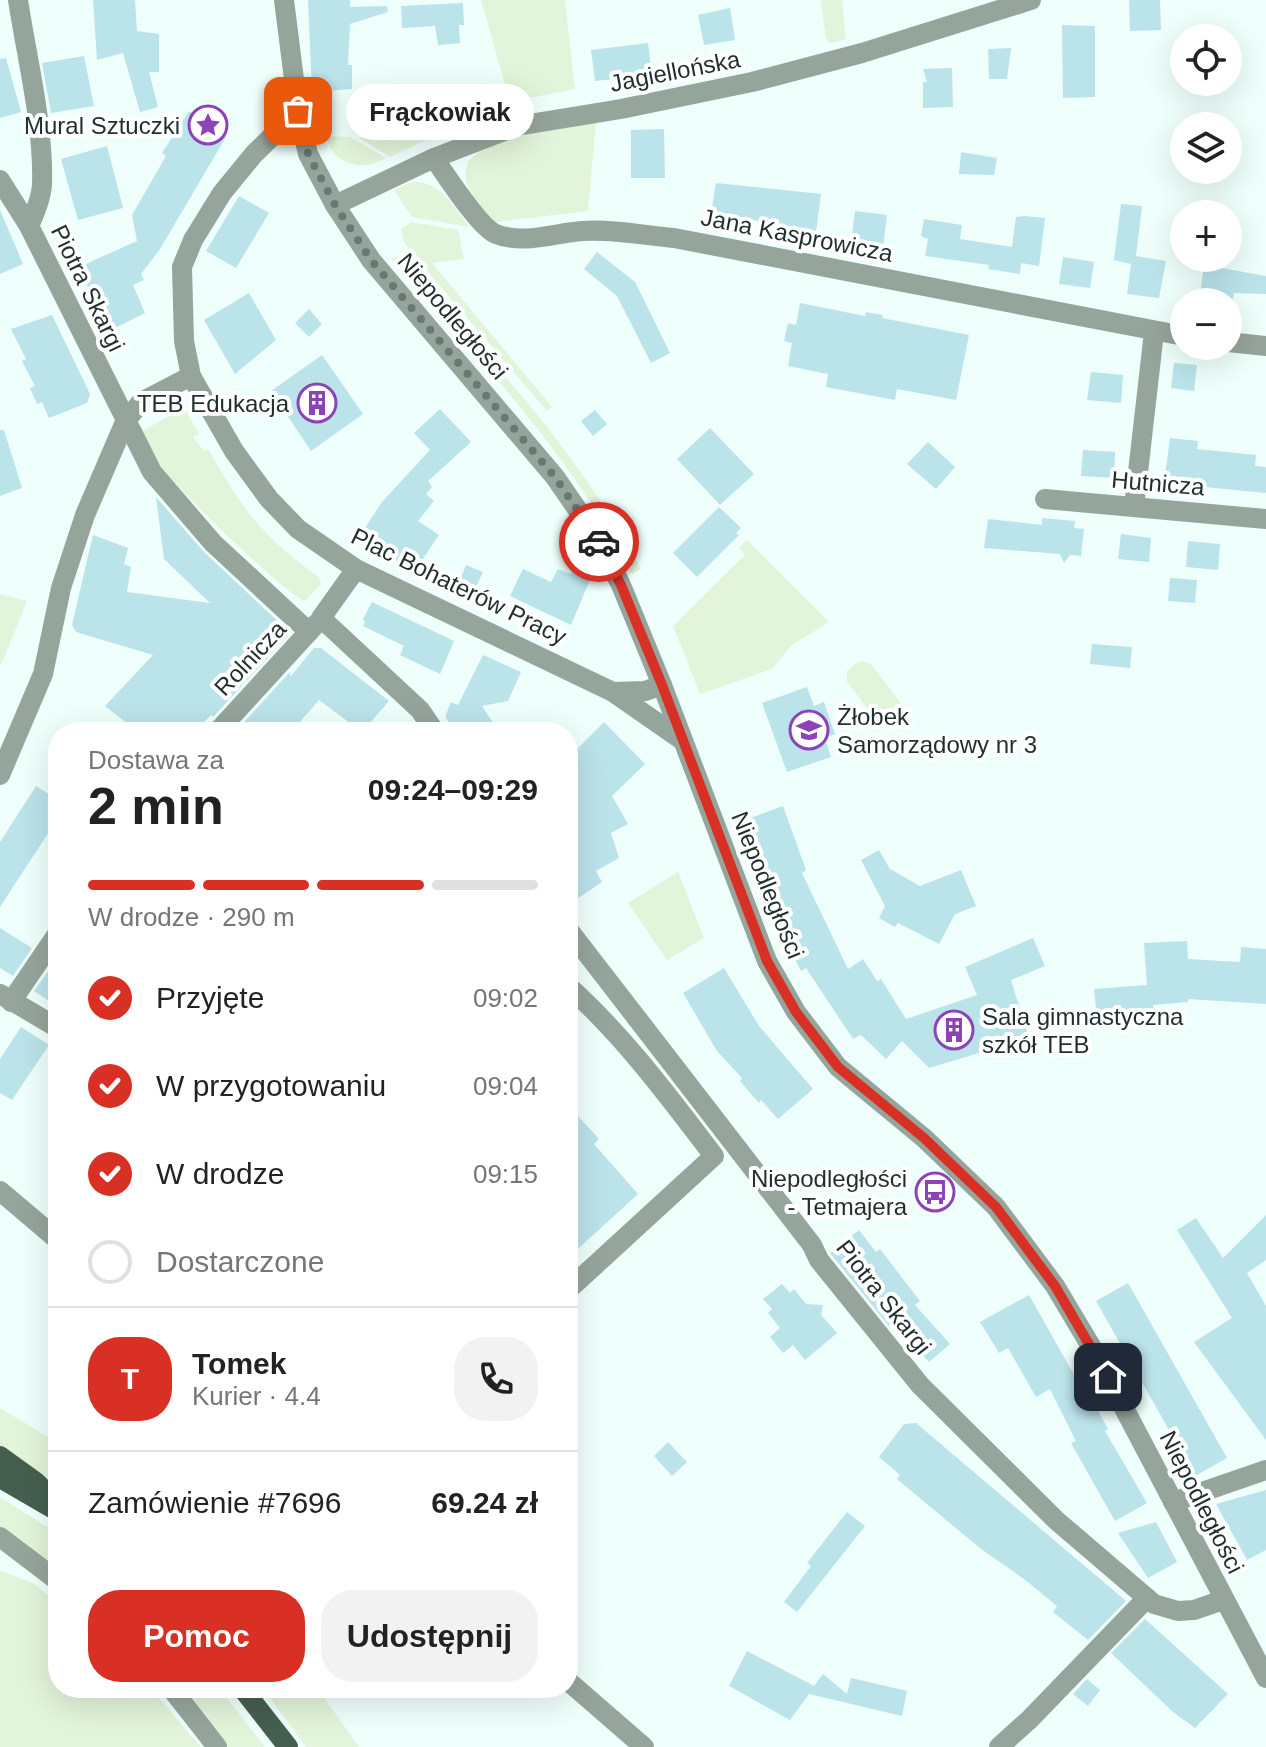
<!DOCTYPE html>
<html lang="pl">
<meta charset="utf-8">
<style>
body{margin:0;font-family:Arial,sans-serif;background:#f2f2f2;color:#222;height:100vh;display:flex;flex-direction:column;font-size:30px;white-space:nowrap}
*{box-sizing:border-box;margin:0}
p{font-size:26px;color:#767676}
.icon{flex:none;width:44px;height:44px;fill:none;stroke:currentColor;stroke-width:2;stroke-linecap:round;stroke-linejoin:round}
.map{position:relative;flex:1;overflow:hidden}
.details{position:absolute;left:48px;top:722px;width:530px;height:976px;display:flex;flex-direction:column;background:#fff;border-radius:32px;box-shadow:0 8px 32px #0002}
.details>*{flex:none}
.fabs{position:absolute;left:1170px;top:24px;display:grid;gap:16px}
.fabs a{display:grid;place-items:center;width:72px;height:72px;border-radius:50%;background:#fff;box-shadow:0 8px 32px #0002;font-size:40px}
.pin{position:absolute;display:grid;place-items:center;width:68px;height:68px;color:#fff;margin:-34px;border-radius:16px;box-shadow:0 4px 12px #0006}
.courier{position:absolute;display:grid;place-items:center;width:80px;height:80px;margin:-40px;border:6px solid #d93025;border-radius:50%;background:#fff;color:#222;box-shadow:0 2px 10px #0007}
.bubble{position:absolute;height:56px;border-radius:28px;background:#fff;box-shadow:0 8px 32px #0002;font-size:26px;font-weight:600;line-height:56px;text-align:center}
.headline em{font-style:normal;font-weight:600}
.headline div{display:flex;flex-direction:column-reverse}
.headline{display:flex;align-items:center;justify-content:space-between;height:136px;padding:0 40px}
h1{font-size:52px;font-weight:600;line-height:60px}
.bar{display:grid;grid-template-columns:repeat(4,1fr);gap:12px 8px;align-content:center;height:96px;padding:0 40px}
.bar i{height:10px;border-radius:6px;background:#e0e0e0}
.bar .on{background:#d93025}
.bar p{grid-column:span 4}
.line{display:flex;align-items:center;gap:20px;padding:0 40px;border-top:2px solid #e0e0e0}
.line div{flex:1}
.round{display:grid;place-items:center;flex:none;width:84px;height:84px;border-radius:32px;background:#f2f2f2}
ol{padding:0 40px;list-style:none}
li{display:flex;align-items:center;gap:24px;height:88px}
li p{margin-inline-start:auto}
li .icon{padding:8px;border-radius:50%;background:#d93025;color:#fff;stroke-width:4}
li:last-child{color:#767676}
li i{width:44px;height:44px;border:4px solid #e0e0e0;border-radius:50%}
.action{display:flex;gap:16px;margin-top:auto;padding:16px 40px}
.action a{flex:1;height:92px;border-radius:32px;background:#d93025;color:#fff;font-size:32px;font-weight:600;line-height:92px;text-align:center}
.action a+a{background:#f2f2f2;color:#222}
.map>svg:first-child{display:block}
.green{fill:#e2f4da}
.building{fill:#bbe3ea}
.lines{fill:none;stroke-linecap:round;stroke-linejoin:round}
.minor{stroke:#96a59c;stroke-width:20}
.major{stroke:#445f50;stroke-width:20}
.done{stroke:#687875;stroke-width:8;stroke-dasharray:0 14.4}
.route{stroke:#d93025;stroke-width:10}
.labels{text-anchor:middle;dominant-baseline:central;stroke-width:8;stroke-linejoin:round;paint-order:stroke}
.street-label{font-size:24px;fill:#1f2f2d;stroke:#fff}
.poi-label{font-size:24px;fill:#1f2f2d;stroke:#fff;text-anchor:end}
</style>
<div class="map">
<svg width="1266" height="1747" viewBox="0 0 1266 1747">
<rect width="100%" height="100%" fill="#effffc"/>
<!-- green -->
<g class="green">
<path d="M481 0H565L575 89 510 102Z"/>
<path d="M821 0H842L846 39 831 43 826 39Z"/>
<path d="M596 121 588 211 495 222C481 208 458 185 468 163 477 141 573 124 596 121Z"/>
<path d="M328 136 350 137 386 158C379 161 373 164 366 165 348 167 327 155 328 136Z"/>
<path d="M425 137 426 140 390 157 359 138Z"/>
<path d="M411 182C441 181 453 205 469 227L412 217 394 190Z"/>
<path d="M411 222 458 230 464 259 432 263 552 407 547 411 410 251 404 242 401 229Z"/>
<path d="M397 256 404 260C489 358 580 453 641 569L632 574C572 455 478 358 391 259Z"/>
<path d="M182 409 186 411 199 434 193 437 204 451 208 449C243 510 261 536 319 577L321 584 305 601C287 596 174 486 159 465 152 455 148 442 142 431Z"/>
<path d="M747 540 829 622 792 645 772 669 700 694 673 626 745 555 739 548Z"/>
<path d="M0 594 27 601 1 665H0Z"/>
<path d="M864 661 871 664 900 702 899 710 889 720 881 722 875 718 847 682V671L858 662Z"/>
<path d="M678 872 704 938 667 960 628 903Z"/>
<path d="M0 1408 58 1443V1492L0 1448Z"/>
<path d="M0 1497 58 1534V1574L0 1533Z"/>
<path d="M0 1570 34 1584 58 1604V1688H150L201 1747H0Z"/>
<path d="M179 1688H219L265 1747H221Z"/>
<path d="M263 1688H317L359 1747H306Z"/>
</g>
<!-- building -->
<g class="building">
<path d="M93 0H135L137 31 159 34V72H149L158 107 140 112 123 53 97 60Z"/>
<path d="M308 0H350V7L387 6 388 12 350 24 348 65H352V89L312 92Z"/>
<path d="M1129 0H1160L1161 30 1130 31Z"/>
<path d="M463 3 464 25H459L460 43 438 45 435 26 402 28 401 6Z"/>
<path d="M730 8 735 40 704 45 698 15Z"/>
<path d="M1062 25 1095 26V97L1063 98Z"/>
<path d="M648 43 652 75 595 81 591 50Z"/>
<path d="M1011 48 1007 79H989L988 49Z"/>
<path d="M84 56 94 106 51 113 42 63Z"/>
<path d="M6 58 21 112 0 118V59Z"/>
<path d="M952 68 953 107 923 108V82H927L923 69Z"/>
<path d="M353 95H410L409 130H353Z"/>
<path d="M189 111 226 137 160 249 141 274 144 280 133 285 145 313 111 330 101 307 97 308 79 267 137 241 132 215 166 156 162 153Z"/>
<path d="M664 129 665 178H631V130Z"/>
<path d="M107 146 123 208 78 220 61 159Z"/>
<path d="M961 152 997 158 994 175 959 174Z"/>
<path d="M716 183 821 194 816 232 779 228 780 224 711 214Z"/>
<path d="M239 196 269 213 236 268 206 251Z"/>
<path d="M1121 204 1142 206 1136 256 1166 261 1159 298 1127 294 1131 264 1114 260Z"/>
<path d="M0 210 23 264 0 274Z"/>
<path d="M855 211 887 215 883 247 851 243Z"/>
<path d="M1024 216 1045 218 1039 266 1021 263 1020 274 988 269 989 265 925 256 928 239 921 236 924 219 962 225 960 239 1012 247 1016 217Z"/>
<path d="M597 252 635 282 670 353 651 363 617 296 584 269Z"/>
<path d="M1063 257 1094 262 1090 288 1059 284Z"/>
<path d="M1204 265 1266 276V294L1234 293 1232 302H1199Z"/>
<path d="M249 293 276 340 235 374 204 320Z"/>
<path d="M800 303 865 316 866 312 883 315 882 318 969 335 956 400 897 389 895 400 826 387 828 374 788 366 792 343 784 341 788 323 796 325Z"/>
<path d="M309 309 322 324 309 337 295 323Z"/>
<path d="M52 315 90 394 87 403 49 418 42 402 37 404 30 388 35 386 22 361 26 359 11 329Z"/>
<path d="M322 355 363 414 311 451 271 391Z"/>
<path d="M1174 363 1197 365 1194 391 1171 388Z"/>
<path d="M1091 372 1123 375 1121 403 1087 400Z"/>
<path d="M440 409 471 442 428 481 432 487 426 494 434 501 418 521 439 535 414 572 359 537 382 502 430 450 414 433Z"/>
<path d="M595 410 607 424 593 436 581 421Z"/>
<path d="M710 428 754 474 720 505 677 459Z"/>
<path d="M0 430H4L22 488 0 496Z"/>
<path d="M1170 438 1198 441 1197 449 1256 455 1255 466 1266 467V493L1164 483Z"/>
<path d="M928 442 955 467 936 489 907 464Z"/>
<path d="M1083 450 1115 452 1114 478 1081 476Z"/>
<path d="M156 497 204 552 287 630 288 636 213 717 211 715 194 732H138L105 706 153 655 76 632 72 625 93 535 128 548 124 564 131 567 127 592 210 603 164 559Z"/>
<path d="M719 507 741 528 736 533 739 535 697 577 673 553Z"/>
<path d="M1042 518 1075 521 1074 528 1084 529 1081 556 1070 555 1064 563 1060 554 984 548 988 519 1042 525Z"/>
<path d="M1121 534 1151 538 1149 562 1118 559Z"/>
<path d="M1188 541 1220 544 1218 570 1186 567Z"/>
<path d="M466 565 483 572 475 589 458 585Z"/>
<path d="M575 567 592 575 571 625 510 596 523 569 551 582 558 569 571 574Z"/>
<path d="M1170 578 1197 580 1195 603 1168 601Z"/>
<path d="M372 602 454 641 440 674 400 655 404 646 363 626 365 622 363 619Z"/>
<path d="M1092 644 1132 647 1130 668 1090 664Z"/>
<path d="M314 648H321L389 701 362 732 319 700 291 732H235L290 672V677Z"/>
<path d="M483 655 521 672 508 701 482 706 499 732H456L446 718V714L451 702 458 705Z"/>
<path d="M807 687 814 706 824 702 835 734 825 738 831 757 787 772 762 703Z"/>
<path d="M604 722 645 764 612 796 628 824 611 833 619 858 596 871 602 882 568 905V758Z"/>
<path d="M36 786 58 800V818L0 907V842Z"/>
<path d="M783 806 806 870 802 873 848 969 863 959 877 981 881 979 906 1019 977 995 965 967 1033 938 1045 966 1011 980 1029 1038 929 1068 902 1041 886 1059 861 1035 853 1039 806 968 801 971 772 914 763 870 760 871 748 841 752 839 742 821Z"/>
<path d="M879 850 890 869 920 886 961 870 976 906 955 914 939 944 898 923 895 927 879 918 885 906 861 860Z"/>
<path d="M0 928 32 948 13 976 0 968Z"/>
<path d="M1187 941 1188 959 1240 962 1241 947 1266 949V1004L1188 999V1002L1153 1005 1154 1013 1097 1019 1094 989 1147 985 1144 943Z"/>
<path d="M54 963 58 965V1007L34 991Z"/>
<path d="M724 968 759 1026 813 1089 778 1119 761 1100 759 1103 740 1081 742 1078 717 1051 683 993Z"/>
<path d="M21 1027 49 1045 12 1100 0 1093V1059Z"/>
<path d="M578 1116 599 1139 594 1144 638 1194 568 1258V1125Z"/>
<path d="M1266 1215V1260L1247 1273 1266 1306V1440L1194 1342 1232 1318 1177 1230 1196 1218 1223 1258Z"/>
<path d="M859 1230 876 1252 880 1249 920 1301 915 1305 950 1344 929 1362 893 1322 889 1326 830 1253Z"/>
<path d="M1128 1283 1227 1458 1195 1476 1096 1301Z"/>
<path d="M782 1284 790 1293 794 1289 806 1304 823 1305 821 1315 837 1333 805 1360 793 1345 783 1353 770 1337 780 1328 768 1313 772 1309 763 1299Z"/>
<path d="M1029 1295 1082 1389 1087 1390 1108 1429 1105 1431 1147 1503 1115 1521 1071 1443 1076 1441 1050 1389 1036 1397 1008 1348 999 1353 980 1322Z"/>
<path d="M916 1423 1126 1601 1088 1640 1053 1612 1057 1606 1024 1579 981 1549 897 1479 900 1475 879 1457 904 1424Z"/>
<path d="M668 1442 687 1462 672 1476 654 1456Z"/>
<path d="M1266 1490V1550L1247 1560 1216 1504Z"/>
<path d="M847 1512 865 1526 797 1612 784 1602 811 1566 807 1563Z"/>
<path d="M1156 1522 1177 1562 1148 1578 1118 1533Z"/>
<path d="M1145 1619 1228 1694 1195 1728 1173 1712 1111 1653Z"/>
<path d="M747 1651 814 1686 823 1674 847 1694 851 1678 907 1691 902 1716 809 1694 790 1720 729 1686Z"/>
<path d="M1087 1679 1100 1690 1088 1706 1073 1694Z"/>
</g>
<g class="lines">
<!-- minor -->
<g class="minor">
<path d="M18 0C27 59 44 126 42 185 41 199 35 213 29 226"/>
<path d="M284 0 298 111 308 154 335 205 371 260 555 477 597 538 621 585 662 685 767 961 796 1012 838 1067 924 1138 996 1207 1055 1286 1095 1353 1266 1678"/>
<path d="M298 111 254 154 222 193 193 240 182 267 184 341 191 376 234 451 269 499 298 529 356 569 613 692 645 691 662 685"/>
<path d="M434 158C445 174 480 228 496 234 523 245 554 233 582 231 612 229 643 235 674 238L1184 336"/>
<path d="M0 180 29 226 152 472 213 543 309 632"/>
<path d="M335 205 434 158 517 126 621 109 752 82 862 53 1031 0"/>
<path d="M1228 342 1266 346"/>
<path d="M1045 499 1266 519"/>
<path d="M1134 507 1154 332"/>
<path d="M356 569 321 618 420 710 435 732"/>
<path d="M613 692 682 740"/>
<path d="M217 732 316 624"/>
<path d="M0 775 43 674 61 588 85 515 125 422 141 402 191 376"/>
<path d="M568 929 812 1245 819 1260 920 1385 1057 1521 1154 1604 1178 1611 1194 1610 1223 1600"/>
<path d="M568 986C623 1035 669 1097 714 1156L568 1290"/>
<path d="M0 994 58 1028"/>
<path d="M11 1002 58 933"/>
<path d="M0 1191 58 1240"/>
<path d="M1173 1502 1266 1470"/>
<path d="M0 1537 58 1581"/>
<path d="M568 1681 644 1747"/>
<path d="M171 1688 217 1747"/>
<path d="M999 1747 1030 1719 1147 1598"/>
</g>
<!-- major -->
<g class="major">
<path d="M0 1456 36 1482 58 1504"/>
<path d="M0 1478 52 1508"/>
<path d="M242 1688 288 1747"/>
</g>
</g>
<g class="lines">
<!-- done -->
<path class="done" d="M298 111 308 154 335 205 371 260 555 477 599 542"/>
<!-- route -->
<path class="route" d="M599 542 621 585 662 685 767 961 796 1012 838 1067 924 1138 996 1207 1055 1286 1108 1377"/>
</g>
<!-- icons -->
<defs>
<g id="sight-ring" transform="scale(2)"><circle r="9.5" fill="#fff" stroke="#8c43b6" stroke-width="1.5"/><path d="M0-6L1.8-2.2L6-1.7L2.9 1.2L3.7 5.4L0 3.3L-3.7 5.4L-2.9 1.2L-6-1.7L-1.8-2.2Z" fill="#8c43b6"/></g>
<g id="building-ring" transform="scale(2)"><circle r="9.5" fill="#fff" stroke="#8c43b6" stroke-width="1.5"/><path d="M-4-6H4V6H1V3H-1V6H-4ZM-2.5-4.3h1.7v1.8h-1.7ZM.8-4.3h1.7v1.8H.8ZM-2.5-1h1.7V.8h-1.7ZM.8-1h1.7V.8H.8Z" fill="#8c43b6"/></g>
<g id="school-ring" transform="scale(2)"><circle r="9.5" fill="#fff" stroke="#8c43b6" stroke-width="1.5"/><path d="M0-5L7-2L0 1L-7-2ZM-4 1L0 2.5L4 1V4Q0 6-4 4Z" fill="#8c43b6"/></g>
<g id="bus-ring" transform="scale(2)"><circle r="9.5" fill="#fff" stroke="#8c43b6" stroke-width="1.5"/><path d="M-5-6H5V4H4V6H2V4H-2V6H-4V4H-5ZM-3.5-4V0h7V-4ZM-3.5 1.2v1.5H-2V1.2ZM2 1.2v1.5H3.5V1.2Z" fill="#8c43b6"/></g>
</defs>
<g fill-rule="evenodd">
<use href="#sight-ring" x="208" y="125"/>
<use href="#building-ring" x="317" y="403"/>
<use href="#school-ring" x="809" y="730"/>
<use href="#building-ring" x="954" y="1030"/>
<use href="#bus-ring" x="935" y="1192"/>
</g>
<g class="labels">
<!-- street labels -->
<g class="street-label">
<text transform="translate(675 71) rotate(-11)">Jagiellońska</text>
<text transform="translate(797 235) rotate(11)">Jana Kasprowicza</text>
<text transform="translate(88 288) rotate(64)">Piotra Skargi</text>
<text transform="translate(453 316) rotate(50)">Niepodległości</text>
<text transform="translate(1158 483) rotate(5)">Hutnicza</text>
<text transform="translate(459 586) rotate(26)">Plac Bohaterów Pracy</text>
<text transform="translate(250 658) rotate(-47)">Rolnicza</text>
<text transform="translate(768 885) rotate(68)">Niepodległości</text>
<text transform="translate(884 1297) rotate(52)">Piotra Skargi</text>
<text transform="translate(1202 1502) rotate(63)">Niepodległości</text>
</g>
<!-- poi labels -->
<g class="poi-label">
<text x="180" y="125">Mural Sztuczki</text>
<text x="289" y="403">TEB Edukacja</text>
<text x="837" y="716" text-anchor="start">Żłobek<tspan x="837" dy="28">Samorządowy nr 3</tspan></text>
<text x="982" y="1016" text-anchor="start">Sala gimnastyczna<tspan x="982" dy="28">szkół TEB</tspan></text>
<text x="907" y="1178">Niepodległości<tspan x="907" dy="28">- Tetmajera</tspan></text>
</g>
</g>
</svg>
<div class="fabs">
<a><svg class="icon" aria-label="locate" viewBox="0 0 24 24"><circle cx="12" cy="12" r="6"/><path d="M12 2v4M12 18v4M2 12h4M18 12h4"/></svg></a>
<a><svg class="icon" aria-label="layers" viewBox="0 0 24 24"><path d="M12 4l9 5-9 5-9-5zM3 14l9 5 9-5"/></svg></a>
<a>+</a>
<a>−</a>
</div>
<div class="pin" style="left:298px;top:111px;background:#ea580c"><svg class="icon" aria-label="bag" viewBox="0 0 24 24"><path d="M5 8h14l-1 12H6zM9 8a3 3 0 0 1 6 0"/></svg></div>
<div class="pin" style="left:1108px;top:1377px;background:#1f2937"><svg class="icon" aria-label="home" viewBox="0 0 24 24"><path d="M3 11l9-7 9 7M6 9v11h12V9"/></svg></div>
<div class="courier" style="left:599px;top:542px"><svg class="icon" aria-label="car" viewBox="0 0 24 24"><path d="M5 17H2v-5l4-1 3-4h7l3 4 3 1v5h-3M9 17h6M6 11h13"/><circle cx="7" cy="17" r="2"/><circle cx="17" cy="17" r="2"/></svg></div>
<div class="bubble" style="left:346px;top:84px;width:188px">Frąckowiak</div>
<section class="details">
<div class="headline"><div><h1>2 min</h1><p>Dostawa za</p></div><em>09:24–09:29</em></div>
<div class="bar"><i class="on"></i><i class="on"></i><i class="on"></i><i></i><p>W drodze · 290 m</p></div>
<ol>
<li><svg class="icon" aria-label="check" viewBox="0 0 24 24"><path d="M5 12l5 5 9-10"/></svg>Przyjęte<p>09:02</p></li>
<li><svg class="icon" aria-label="check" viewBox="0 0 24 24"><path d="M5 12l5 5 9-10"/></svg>W przygotowaniu<p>09:04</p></li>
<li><svg class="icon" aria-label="check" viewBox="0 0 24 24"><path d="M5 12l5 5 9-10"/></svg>W drodze<p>09:15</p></li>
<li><i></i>Dostarczone</li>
</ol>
<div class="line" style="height:144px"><b class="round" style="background:#d93025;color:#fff">T</b><div><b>Tomek</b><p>Kurier · 4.4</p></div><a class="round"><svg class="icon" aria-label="phone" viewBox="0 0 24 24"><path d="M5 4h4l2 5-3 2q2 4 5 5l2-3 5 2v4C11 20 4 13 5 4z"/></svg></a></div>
<div class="line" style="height:104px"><div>Zamówienie #7696</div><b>69.24 zł</b></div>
<div class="action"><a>Pomoc</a><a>Udostępnij</a></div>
</section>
</div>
